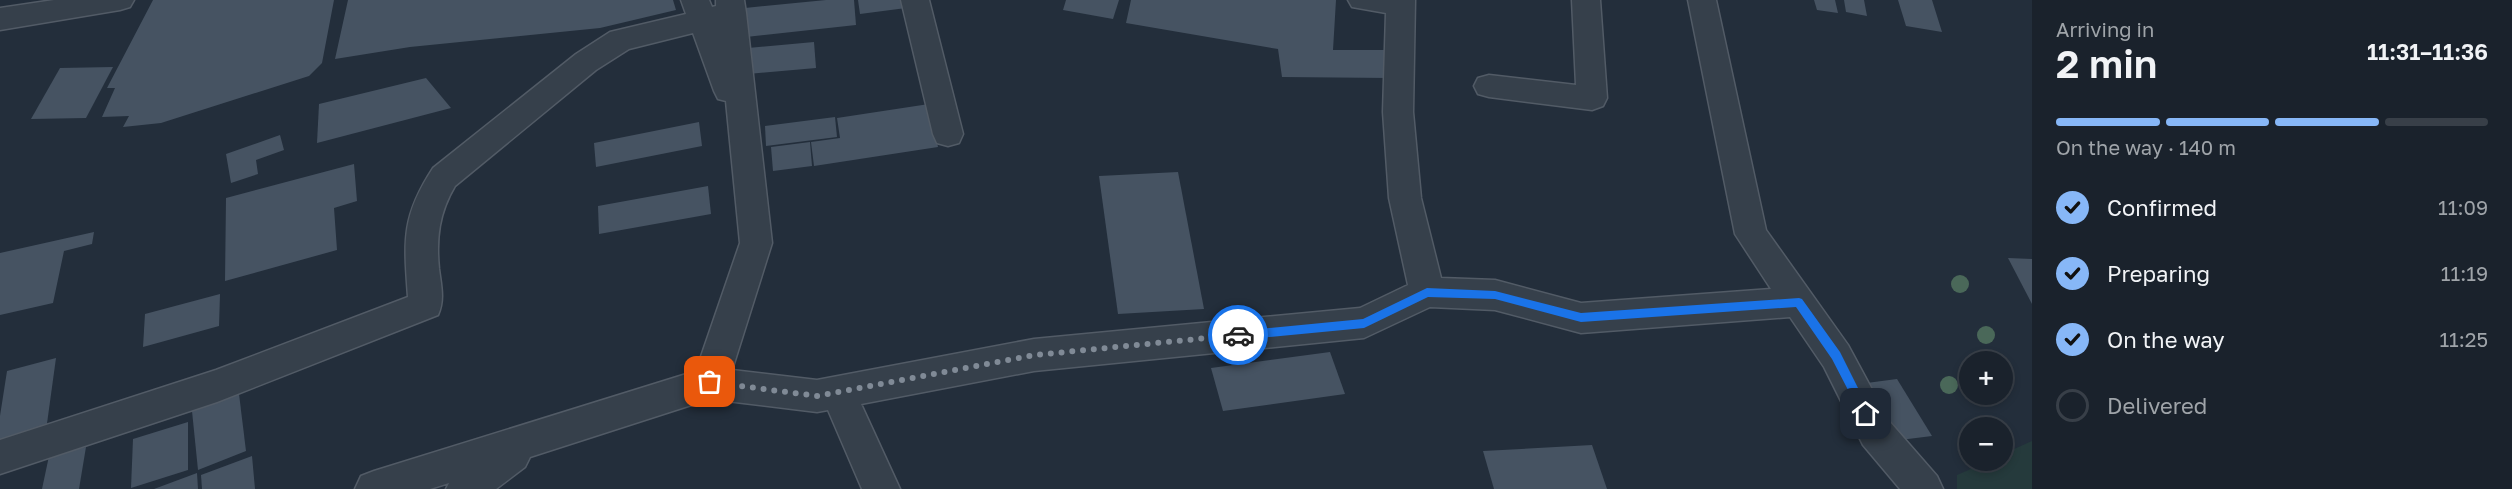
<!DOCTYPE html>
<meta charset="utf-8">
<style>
body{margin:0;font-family:"Golos Text",sans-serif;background:#272f38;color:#f1f3f6;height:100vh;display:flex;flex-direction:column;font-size:22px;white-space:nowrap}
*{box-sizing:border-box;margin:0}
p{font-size:20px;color:#9fa4a9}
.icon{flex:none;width:33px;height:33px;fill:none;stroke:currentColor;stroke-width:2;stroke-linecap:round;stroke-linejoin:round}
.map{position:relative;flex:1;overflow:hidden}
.sheet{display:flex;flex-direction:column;background:#1a222c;width:480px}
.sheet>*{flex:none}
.buttons{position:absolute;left:1959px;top:351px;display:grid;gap:12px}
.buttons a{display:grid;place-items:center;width:54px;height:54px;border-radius:50%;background:#1a222c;box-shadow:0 3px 9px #0003,0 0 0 2px #383f48;font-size:30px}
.pin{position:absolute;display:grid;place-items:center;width:51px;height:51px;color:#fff;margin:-26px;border-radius:12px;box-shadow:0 3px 9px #0006}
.courier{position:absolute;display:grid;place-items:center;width:60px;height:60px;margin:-30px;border:4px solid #1a73e8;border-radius:50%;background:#fff;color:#222;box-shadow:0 2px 8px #0007}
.overview em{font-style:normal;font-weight:600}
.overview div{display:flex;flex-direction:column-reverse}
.overview{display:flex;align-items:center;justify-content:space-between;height:102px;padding:0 24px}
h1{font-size:39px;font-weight:600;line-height:45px}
.bar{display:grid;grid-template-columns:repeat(4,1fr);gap:9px 6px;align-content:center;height:72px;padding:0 24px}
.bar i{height:8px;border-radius:4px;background:#383f48}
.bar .on{background:#87b7f7}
.bar p{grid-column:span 4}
ol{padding:0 24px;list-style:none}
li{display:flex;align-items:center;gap:18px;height:66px}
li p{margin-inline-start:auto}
li .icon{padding:6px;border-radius:50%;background:#87b7f7;color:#111;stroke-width:4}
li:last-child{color:#9fa4a9}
li i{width:33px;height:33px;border:3px solid #383f48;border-radius:50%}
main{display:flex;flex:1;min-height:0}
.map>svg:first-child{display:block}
.green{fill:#253a3c}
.building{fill:#465362}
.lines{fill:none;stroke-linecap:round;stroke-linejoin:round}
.minor-casing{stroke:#525b66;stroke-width:3}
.minor{fill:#36404b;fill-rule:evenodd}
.tree{fill:#4a6859}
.route{fill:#1a73e8}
.done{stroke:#808a96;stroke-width:6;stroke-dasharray:0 10.8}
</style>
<main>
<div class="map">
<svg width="2032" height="489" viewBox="0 0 2032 489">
<rect width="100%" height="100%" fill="#232e3b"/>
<!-- green -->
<path class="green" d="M2032 441V489H1957V475L1989 461 2002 460 2003 454Z"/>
<!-- building -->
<g class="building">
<path d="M153 0H334L322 63 309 76 161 123 123 127 129 116 102 117 115 88H107Z"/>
<path d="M348 0H673L676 10 600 28 410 47 335 59Z"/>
<path d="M826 0H854L856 25 746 37 745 8Z"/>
<path d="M858 0H905L906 8 860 14Z"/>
<path d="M1066 0H1119L1113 19 1063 10Z"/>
<path d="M1131 0H1336L1333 50H1384L1390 78 1282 77 1278 49 1126 23Z"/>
<path d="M1814 0H1835L1838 13 1817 10Z"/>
<path d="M1844 0H1864L1867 16 1846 12Z"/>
<path d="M1898 0H1932L1942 32 1906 26Z"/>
<path d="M814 42 816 68 748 74V48Z"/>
<path d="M113 67 86 118 31 119 60 68Z"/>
<path d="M426 78 451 108 317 143 319 104Z"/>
<path d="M929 104 938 147 814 166 811 142 840 138 837 118Z"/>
<path d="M835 117 837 137 766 146 765 126Z"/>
<path d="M699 122 702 146 596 167 594 143Z"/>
<path d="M280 135 284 150 256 160 258 174 231 183 226 154Z"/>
<path d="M810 142 812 166 773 171 771 147Z"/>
<path d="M354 164 357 201 334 208 337 250 225 281 226 198Z"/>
<path d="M1178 172 1204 309 1118 314 1099 176Z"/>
<path d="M708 186 711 214 599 234 598 206Z"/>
<path d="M94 232 92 244 64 251 53 303 0 315V253Z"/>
<path d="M2008 258 2032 259V304Z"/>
<path d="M220 294 219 326 143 347 145 314Z"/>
<path d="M1330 352 1345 394 1223 411 1211 368Z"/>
<path d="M56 358 45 438 0 451V416L7 371Z"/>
<path d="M1897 379 1932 436 1892 441 1859 384Z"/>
<path d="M239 394 246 451 198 470 192 411Z"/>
<path d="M188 422V470L131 488 133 439Z"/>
<path d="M1592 445 1607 489H1494L1483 451Z"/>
<path d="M86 447 79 489H42L49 456Z"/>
<path d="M252 456 255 489H202L201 475Z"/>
<path d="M197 473 198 489H154Z"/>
</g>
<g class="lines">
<!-- minor casing -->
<g class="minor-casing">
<g id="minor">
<path d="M54 0H134L130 7 120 10 0 30V8Z"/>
<path d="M681 0H709L712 7 716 6V0H744L746 13 772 243 732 370 817 380 1034 339 1360 308 1408 285 1389 198 1383 112 1386 13 1352 7 1348 0H1415L1413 112 1421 198 1441 278 1495 280 1581 303 1771 289 1735 234 1688 0H1716L1766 230 1848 345 1889 421 1937 476 1943 489H1900L1863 445 1824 367 1790 317 1581 333 1495 310 1430 307 1364 338 1034 371 861 404 900 489H862L828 410 817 412 710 399 530 457 525 467 496 489H446L449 483 430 489H355L361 476 374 471 696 371 740 243 726 101 718 99 714 91 693 33 629 49 596 70 455 186C439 213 436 238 439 269 441 285 445 300 438 315L217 402 0 474V440L216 370 408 297C404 241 401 217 433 168L576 54 610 32 686 14Z"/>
<path d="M901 0H929L963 134 959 143 948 146 937 143 933 134Z"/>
<path d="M1572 0H1600L1607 98 1603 106 1592 110 1489 97 1478 94 1474 86 1478 78 1489 75 1576 85Z"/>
</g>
</g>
<!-- minor -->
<use href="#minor" class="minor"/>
</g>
<!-- trees -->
<g class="tree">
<circle cx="1960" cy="284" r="9"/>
<circle cx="1986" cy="335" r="9"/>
<circle cx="1949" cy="385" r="9"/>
</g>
<!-- route -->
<path class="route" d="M1427 288 1495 291 1581 313 1799 298 1802 299 1840 352 1871 414 1866 418 1862 417 1832 359 1796 307 1581 322 1495 299 1428 297 1364 328 1238 340 1232 335 1238 331 1363 319Z"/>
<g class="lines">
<!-- done -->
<path class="done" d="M710 382 817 396 1035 355 1238 335"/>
</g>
</svg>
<div class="buttons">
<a>+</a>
<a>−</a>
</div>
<div class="pin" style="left:710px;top:382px;background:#ea580c"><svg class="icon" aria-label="bag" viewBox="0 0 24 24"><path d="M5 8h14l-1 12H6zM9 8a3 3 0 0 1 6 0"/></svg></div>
<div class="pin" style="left:1866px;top:414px;background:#1f2937"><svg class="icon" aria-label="home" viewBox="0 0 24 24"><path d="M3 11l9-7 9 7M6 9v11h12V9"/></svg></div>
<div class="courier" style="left:1238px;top:335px"><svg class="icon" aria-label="car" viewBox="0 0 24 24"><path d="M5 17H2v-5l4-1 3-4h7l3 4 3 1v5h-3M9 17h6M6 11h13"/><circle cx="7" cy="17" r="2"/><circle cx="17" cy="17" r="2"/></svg></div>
</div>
<section class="sheet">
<div class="overview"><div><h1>2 min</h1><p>Arriving in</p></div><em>11:31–11:36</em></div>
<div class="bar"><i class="on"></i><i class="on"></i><i class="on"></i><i></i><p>On the way · 140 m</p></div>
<ol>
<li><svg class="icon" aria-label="check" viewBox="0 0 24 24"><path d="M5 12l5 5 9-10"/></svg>Confirmed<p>11:09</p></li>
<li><svg class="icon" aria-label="check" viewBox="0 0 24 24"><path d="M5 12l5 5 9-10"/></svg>Preparing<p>11:19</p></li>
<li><svg class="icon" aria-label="check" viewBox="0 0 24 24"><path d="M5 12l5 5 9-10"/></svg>On the way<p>11:25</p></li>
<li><i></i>Delivered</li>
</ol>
</section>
</main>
